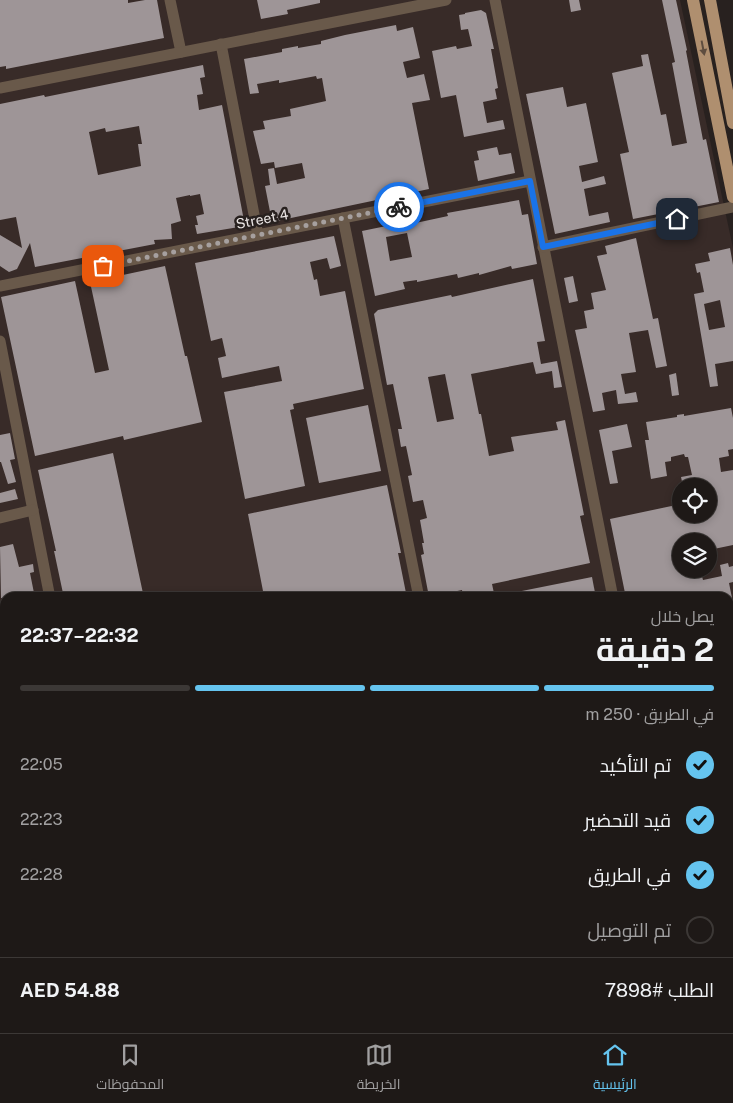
<!DOCTYPE html>
<html lang="ar">
<meta charset="utf-8">
<style>
body{margin:0;font-family:"Public Sans",Cairo,sans-serif;background:#2b2624;color:#f1f3f6;direction:rtl;height:100vh;display:flex;flex-direction:column;font-size:19px;white-space:nowrap}
*{box-sizing:border-box;margin:0}
p{font-size:16px;color:#a1a0a1}
.icon{flex:none;width:28px;height:28px;fill:none;stroke:currentColor;stroke-width:2;stroke-linecap:round;stroke-linejoin:round}
.map{position:relative;flex:1;overflow:hidden;direction:ltr}
.details{position:absolute;left:0px;top:592px;width:734px;height:441px;display:flex;flex-direction:column;background:#1e1917;border-radius:15px 15px 0 0;box-shadow:0 2px 8px #0003,0 0 0 1px #3c3836;direction:rtl}
.details>*{flex:none}
.buttons{position:absolute;left:672px;top:478px;display:grid;gap:10px}
.buttons a{display:grid;place-items:center;width:45px;height:45px;border-radius:50%;background:#1e1917;box-shadow:0 2px 8px #0003,0 0 0 1px #3c3836;font-size:25px}
.pin{position:absolute;display:grid;place-items:center;width:42px;height:42px;color:#fff;margin:-21px;border-radius:10px;box-shadow:0 2px 8px #0006}
.courier{position:absolute;display:grid;place-items:center;width:50px;height:50px;margin:-25px;border:4px solid #1a73e8;border-radius:50%;background:#fff;color:#222;box-shadow:0 1px 6px #0007}
.headline em{font-style:normal;font-weight:700}
.headline div{display:flex;flex-direction:column-reverse}
.headline{display:flex;align-items:center;justify-content:space-between;height:85px;padding:0 20px}
h1{font-size:32px;font-weight:700;line-height:38px}
.bar{display:grid;grid-template-columns:repeat(4,1fr);gap:8px 5px;align-content:center;height:60px;padding:0 20px}
.bar i{height:6px;border-radius:4px;background:#3c3836}
.bar .selected{background:#65c4ef}
.bar p{grid-column:span 4}
.line{display:flex;align-items:center;gap:12px;padding:0 20px;border-top:1px solid #3c3836}
.line div{flex:1}
ol{padding:0 20px;list-style:none}
li{display:flex;align-items:center;gap:15px;height:55px}
li p{margin-inline-start:auto}
li .icon{padding:5px;border-radius:50%;background:#65c4ef;color:#111;stroke-width:4}
li:last-child{color:#a1a0a1}
li i{width:28px;height:28px;border:2px solid #3c3836;border-radius:50%}
.tabs{display:flex;justify-content:space-around;align-items:center;height:70px;border-top:1px solid #3c3836;background:#1e1917;font-size:14px;color:#a1a0a1}
.tabs a{display:grid;justify-items:center;gap:2px}
.tabs .selected{color:#65c4ef}
.map>svg:first-child{display:block}
.built{fill:#382b28;fill-rule:evenodd}
.building{fill:#9e9597;fill-rule:evenodd}
.lines{fill:none;stroke-linecap:round;stroke-linejoin:round}
.minor{stroke:#69594a;stroke-width:11}
.major{stroke:#af8f6f;stroke-width:12}
.oneway{fill:#5e4d3f}
.done{stroke:#a6a09f;stroke-width:5;stroke-dasharray:0 9}
.route{stroke:#1a73e8;stroke-width:6}
.labels{text-anchor:middle;dominant-baseline:central;stroke-width:5;stroke-linejoin:round;paint-order:stroke}
.street-label{font-size:14px;fill:#eae5e4;stroke:#28211f}
</style>
<div class="map">
<svg width="733" height="1033" viewBox="0 0 733 1033">
<rect width="100%" height="100%" fill="#28211f"/>
<!-- built -->
<path class="built" d="M0 0H680L733 248V1033H0ZM681 486H709V514H681ZM681 541H709V569H681ZM5 598H729V1029H5Z"/>
<!-- building -->
<g class="building">
<path d="M0 0H128V3L145 0H157L164 38 6 69V66L0 67Z"/>
<path d="M257 0H320V3L287 10 288 14 261 19Z"/>
<path d="M569 0H579L581 10 571 12Z"/>
<path d="M662 0H676L687 50 686 51 703 140 706 139 719 202 633 219 620 154 629 152 612 73 643 66 641 55 648 54 661 115 666 114 672 146 687 143 672 63 675 62Z"/>
<path d="M481 10 486 13 494 49H491L498 88 495 89 497 99 483 102 487 123 503 120 505 129 464 137 456 95 441 98 432 51 456 46 457 49 472 46 468 29 461 30 459 15 465 14V13Z"/>
<path d="M396 25 397 31 413 27 420 58 403 62 407 78 424 74 430 100 412 103 429 189 272 222 265 186 270 185 268 169 274 168 277 184 305 178 302 163 275 168 274 162 261 164 253 131 265 129 263 121 291 116 290 109 326 101 322 78 317 79 316 76 279 83V80L257 84 259 93 250 94 244 59 282 52V49L298 46V48L321 44V41L345 35Z"/>
<path d="M203 65 205 77 200 78 203 94 197 95 199 110 222 105 245 226 197 234 195 225H198L196 216 204 214 200 194 190 196V195L176 198 181 221 171 224 172 239 154 240 155 244 35 267 30 243 17 269 9 272 0 266V235L22 248 16 217 0 220V104L44 95 45 97ZM139 126 142 144H138L141 166 98 175 89 132 105 128 106 132Z"/>
<path d="M563 87 567 107 586 103 598 162 579 166 582 182 604 176 606 184 584 189 589 216 608 212 610 222 555 234 526 94Z"/>
<path d="M497 147 499 155 511 153 515 173 478 181 474 161 479 160 477 151Z"/>
<path d="M519 200 522 215 528 214 537 264 512 269 511 266 479 275V273L458 278 457 274 417 282V280L403 282 405 289 375 296 362 231 396 224 397 227 448 216 447 213ZM407 233 412 257 390 261 386 237Z"/>
<path d="M334 236 341 266 330 269 327 258 310 262 314 280 317 279 320 296 345 291 364 389 293 404 294 409 290 410 305 486 245 499 224 392 282 381 279 366 222 378 218 358 226 356 222 338 211 341 195 263Z"/>
<path d="M636 238 653 319 658 318 667 366 656 368 648 330 629 333 636 372 621 374 625 394 636 392 638 402 618 404 616 390 602 393 605 410 593 412 575 330 587 328 584 311 594 309 591 293 606 290 597 256 607 254 605 246Z"/>
<path d="M730 248 733 265V361L715 364 718 386 710 387 694 294 704 292 700 272 697 273 695 264 710 261 708 253ZM720 300 725 327 709 330 704 304Z"/>
<path d="M165 266 185 356H187L202 422 124 440 123 436 35 456 1 297 75 281 95 373 109 370 90 282Z"/>
<path d="M573 276 578 301 569 303 564 278Z"/>
<path d="M533 279 545 341 537 342 541 364 557 361 562 387 554 388 552 371 536 374 533 362 471 374 479 414H481L489 456 514 451 511 437 558 430 556 422 565 420 584 515 580 516 590 563 492 584 495 598H463L462 590 429 597 421 555 424 554 422 543H424L420 520 427 518 423 500 413 502 408 476 412 475 406 446 401 447 398 429H402L393 384 387 385 374 314 378 310 451 295 452 297ZM445 374 454 419 437 422 428 377Z"/>
<path d="M676 373 679 395 672 396 669 375Z"/>
<path d="M368 405 381 471 319 483 306 418Z"/>
<path d="M731 408 733 418V449L728 450 729 456 719 458 721 472 733 470V545L709 550V541H681V569H700L703 580 722 576 720 565 728 563 729 567 733 566V582L729 583 732 598H626L610 519 681 504V514H709V486H683L681 477 692 475 688 457H685L684 454 671 457V461L665 462 667 476 651 479 645 440H649L646 422 677 417V415L684 414V416Z"/>
<path d="M627 424 632 447 612 451 618 483 610 484 599 430Z"/>
<path d="M10 433 15 459 10 460 16 482 8 484 1 462H0V435Z"/>
<path d="M113 453 144 598H64L54 551H56L38 470Z"/>
<path d="M387 485 401 553H398L407 598H262L261 591H263L248 514Z"/>
<path d="M15 489 18 499 0 503V493Z"/>
<path d="M13 544 19 567 33 564 34 572 30 573 35 598H1L0 547Z"/>
<path d="M592 577 596 598H507V594Z"/>
</g>
<g class="lines">
<!-- minor -->
<g class="minor">
<path d="M170 0 181 52"/>
<path d="M495 0 613 598"/>
<path d="M221 44 258 235"/>
<path d="M0 88 446 0"/>
<path d="M343 218 419 598"/>
<path d="M543 247 733 207"/>
<path d="M0 286 530 181"/>
<path d="M0 341 50 598"/>
<path d="M0 518 33 510"/>
<path d="M729 755 733 754"/>
<path d="M163 1029V1033"/>
<path d="M505 1029 506 1033"/>
</g>
<!-- major -->
<g class="major">
<path d="M693 0 733 197"/>
<path d="M710 0 733 123"/>
</g>
</g>
<!-- one-way arrows -->
<defs><path id="oneway-solid" d="M-6-.8H1V-3.2L6.5 0L1 3.2V.8H-6Z" transform="scale(1.25)"/></defs>
<use class="oneway" href="#oneway-solid" transform="translate(703 48) rotate(79)"/>
<g class="lines">
<!-- done -->
<path class="done" d="M103 266 399 207"/>
<!-- route -->
<path class="route" d="M399 207 530 181 543 247 677 219"/>
</g>
<g class="labels">
<!-- street labels -->
<g class="street-label">
<text transform="translate(262 219) rotate(-11)">Street 4</text>
</g>
</g>
</svg>
<div class="buttons">
<a><svg class="icon" aria-label="locate" viewBox="0 0 24 24"><circle cx="12" cy="12" r="6"/><path d="M12 2v4M12 18v4M2 12h4M18 12h4"/></svg></a>
<a><svg class="icon" aria-label="layers" viewBox="0 0 24 24"><path d="M12 4l9 5-9 5-9-5zM3 14l9 5 9-5"/></svg></a>
</div>
<div class="pin" style="left:103px;top:266px;background:#ea580c"><svg class="icon" aria-label="bag" viewBox="0 0 24 24"><path d="M5 8h14l-1 12H6zM9 8a3 3 0 0 1 6 0"/></svg></div>
<div class="pin" style="left:677px;top:219px;background:#1f2937"><svg class="icon" aria-label="home" viewBox="0 0 24 24"><path d="M3 11l9-7 9 7M6 9v11h12V9"/></svg></div>
<div class="courier" style="left:399px;top:207px"><svg class="icon" aria-label="bike" viewBox="0 0 24 24"><circle cx="6" cy="16" r="4"/><circle cx="18" cy="16" r="4"/><path d="M6 16l4-8h5l3 8M10 8l3 8H6M13 5h3"/></svg></div>
<section class="details">
<div class="headline"><div><h1>2 دقيقة</h1><p>يصل خلال</p></div><em>22:32–22:37</em></div>
<div class="bar"><i class="selected"></i><i class="selected"></i><i class="selected"></i><i></i><p>في الطريق · 250 m</p></div>
<ol>
<li><svg class="icon" aria-label="check" viewBox="0 0 24 24"><path d="M5 12l5 5 9-10"/></svg>تم التأكيد<p>22:05</p></li>
<li><svg class="icon" aria-label="check" viewBox="0 0 24 24"><path d="M5 12l5 5 9-10"/></svg>قيد التحضير<p>22:23</p></li>
<li><svg class="icon" aria-label="check" viewBox="0 0 24 24"><path d="M5 12l5 5 9-10"/></svg>في الطريق<p>22:28</p></li>
<li><i></i>تم التوصيل</li>
</ol>
<div class="line" style="height:65px"><div>الطلب #7898</div><b>AED 54.88</b></div>
</section>
</div>
<nav class="tabs">
<a class="selected"><svg class="icon" aria-label="home" viewBox="0 0 24 24"><path d="M3 11l9-7 9 7M6 9v11h12V9"/></svg>الرئيسية</a>
<a><svg class="icon" aria-label="map" viewBox="0 0 24 24"><path d="M3 6l6-2 6 2 6-2v14l-6 2-6-2-6 2zM9 4v14M15 6v14"/></svg>الخريطة</a>
<a><svg class="icon" aria-label="saved" viewBox="0 0 24 24"><path d="M7 4h10v16l-5-4-5 4z"/></svg>المحفوظات</a>
</nav>
